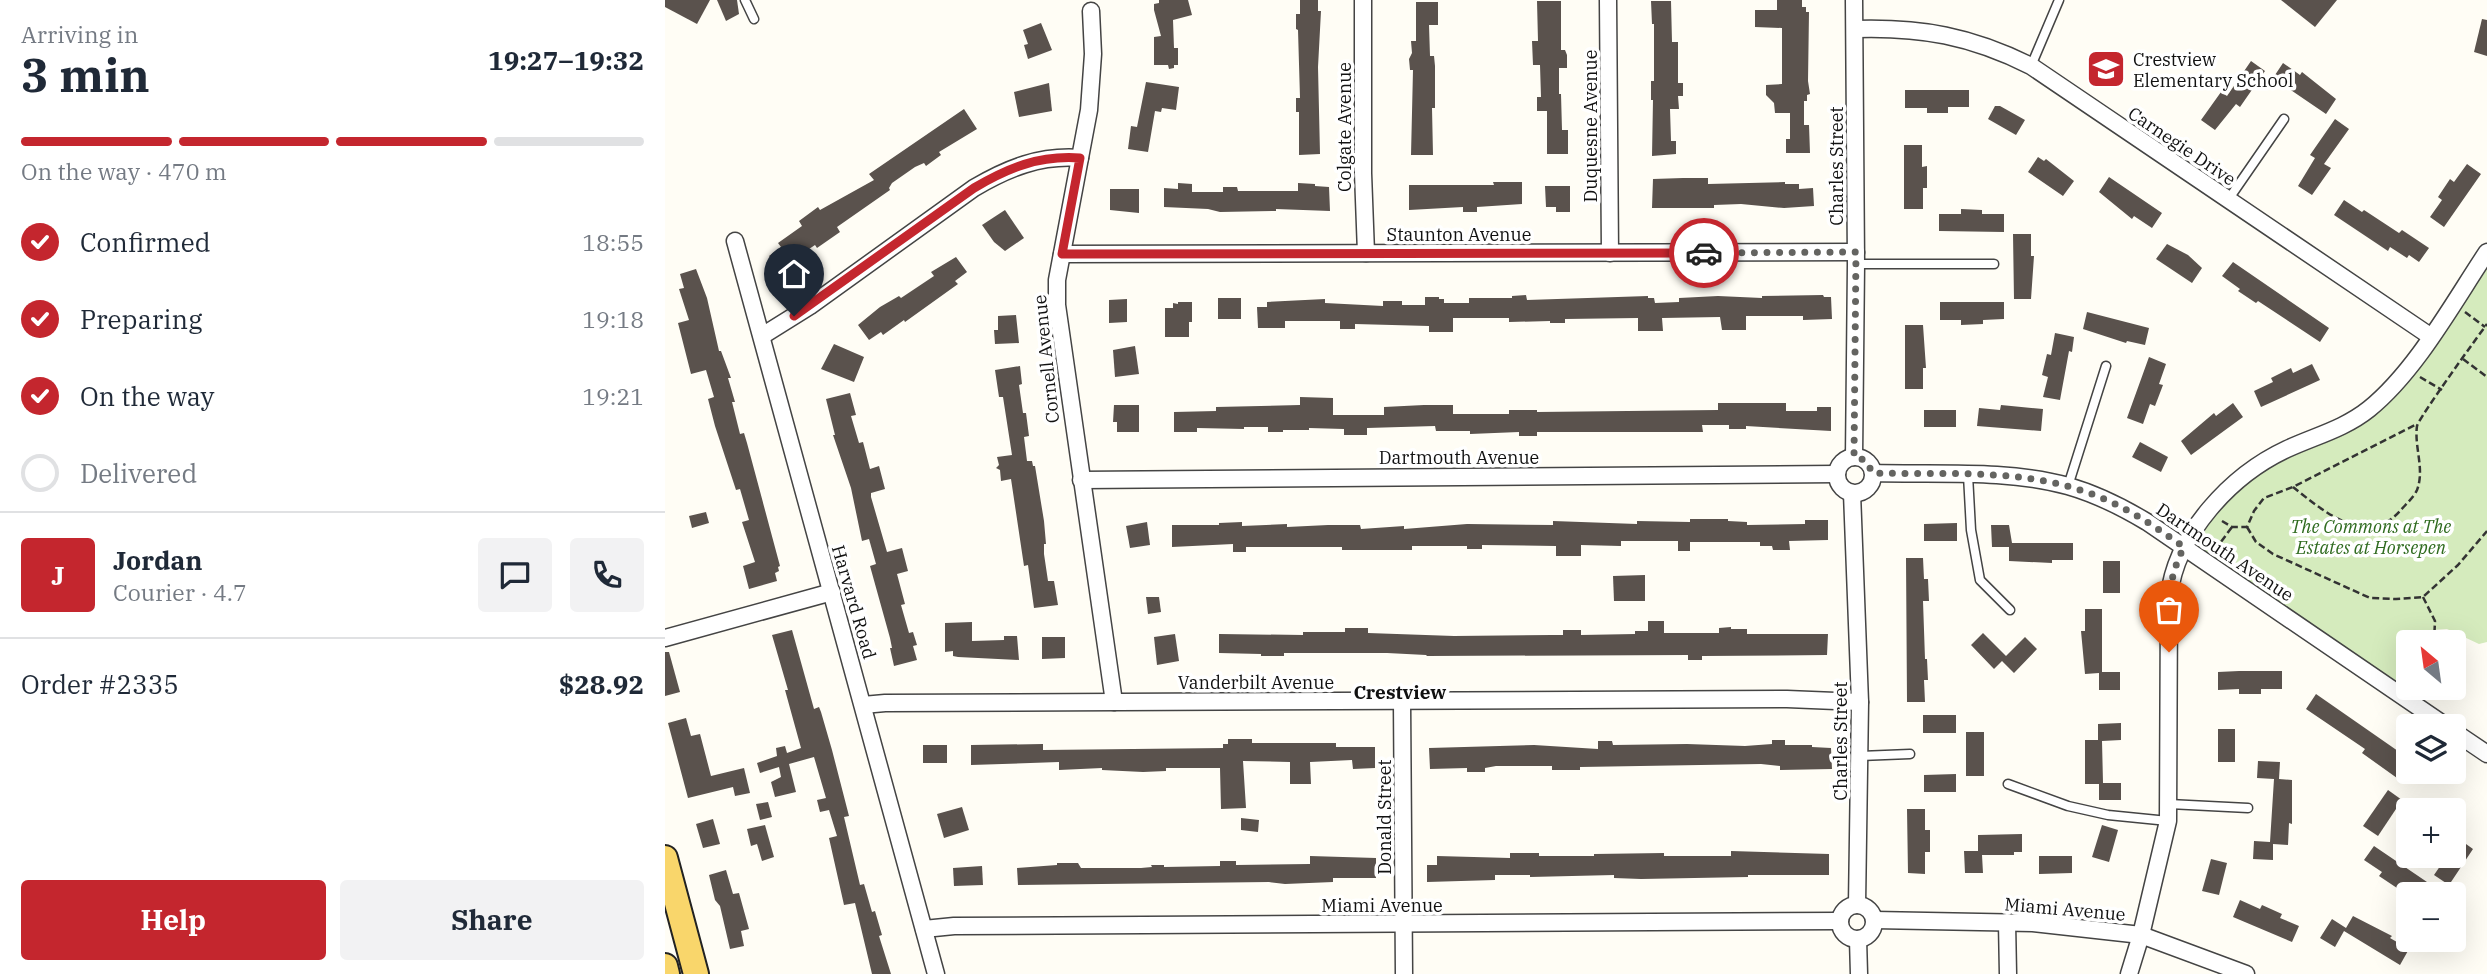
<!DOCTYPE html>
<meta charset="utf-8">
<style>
body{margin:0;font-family:"IBM Plex Serif",serif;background:#f2f2f3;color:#1f2937;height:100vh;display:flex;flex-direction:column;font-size:26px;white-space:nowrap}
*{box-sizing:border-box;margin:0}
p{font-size:23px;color:#747a83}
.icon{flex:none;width:38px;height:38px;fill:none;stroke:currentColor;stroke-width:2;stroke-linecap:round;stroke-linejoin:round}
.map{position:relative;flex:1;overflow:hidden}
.details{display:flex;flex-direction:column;background:#fff;width:665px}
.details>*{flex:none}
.needle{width:46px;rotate:331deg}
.tools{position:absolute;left:1731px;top:630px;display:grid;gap:14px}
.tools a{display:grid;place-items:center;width:70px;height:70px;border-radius:7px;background:#fff;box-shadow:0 7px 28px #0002;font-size:35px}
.pin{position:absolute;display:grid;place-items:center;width:60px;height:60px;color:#fff;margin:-72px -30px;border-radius:50% 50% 50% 0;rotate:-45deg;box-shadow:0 0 7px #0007}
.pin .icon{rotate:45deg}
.courier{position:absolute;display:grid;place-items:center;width:70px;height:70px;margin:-35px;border:5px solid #c4262e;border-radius:50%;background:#fff;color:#222;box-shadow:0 2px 9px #0007}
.summary em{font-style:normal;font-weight:800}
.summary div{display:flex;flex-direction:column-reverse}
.summary{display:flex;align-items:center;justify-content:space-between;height:119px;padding:0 21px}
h1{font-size:46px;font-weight:800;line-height:52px}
.bar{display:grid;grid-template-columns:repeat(4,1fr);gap:10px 7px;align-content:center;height:84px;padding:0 21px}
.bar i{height:9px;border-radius:5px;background:#e0e1e3}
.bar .on{background:#c4262e}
.bar p{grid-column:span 4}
.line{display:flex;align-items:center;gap:18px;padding:0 21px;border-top:2px solid #e0e1e3}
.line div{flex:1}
.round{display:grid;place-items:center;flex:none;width:74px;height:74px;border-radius:7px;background:#f2f2f3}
ol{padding:0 21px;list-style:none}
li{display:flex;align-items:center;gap:21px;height:77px}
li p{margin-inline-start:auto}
li .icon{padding:7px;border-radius:50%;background:#c4262e;color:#fff;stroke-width:4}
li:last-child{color:#747a83}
li i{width:38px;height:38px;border:4px solid #e0e1e3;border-radius:50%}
.primary-button{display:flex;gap:14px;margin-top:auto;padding:14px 21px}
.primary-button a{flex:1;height:80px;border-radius:7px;background:#c4262e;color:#fff;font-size:28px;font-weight:800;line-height:80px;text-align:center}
.primary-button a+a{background:#f2f2f3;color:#1f2937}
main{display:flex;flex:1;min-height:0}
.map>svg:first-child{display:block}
.green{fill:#d5ebbd}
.building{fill:#5a524d}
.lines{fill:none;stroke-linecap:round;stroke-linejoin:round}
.lane-casing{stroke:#444;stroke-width:11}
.street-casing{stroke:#444;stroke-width:19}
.primary-casing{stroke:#222;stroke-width:28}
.path{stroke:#333;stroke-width:2.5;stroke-dasharray:7 3.5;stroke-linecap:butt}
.lane{stroke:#fff;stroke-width:8}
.street{stroke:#fff;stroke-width:16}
.primary{stroke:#f9d66b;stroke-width:24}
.done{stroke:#646461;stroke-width:7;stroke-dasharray:0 12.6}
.route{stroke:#c4262e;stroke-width:9}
.labels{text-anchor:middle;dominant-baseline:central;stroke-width:7;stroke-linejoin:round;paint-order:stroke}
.poi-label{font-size:18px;fill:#111;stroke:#fff;text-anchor:start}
.street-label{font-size:18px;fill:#111;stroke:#fff}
.park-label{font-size:18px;font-style:italic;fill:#2f6b1f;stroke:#fff}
.neighbourhood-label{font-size:19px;font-weight:bold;fill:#111;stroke:#fff}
</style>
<main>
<section class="details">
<div class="summary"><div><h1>3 min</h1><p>Arriving in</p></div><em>19:27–19:32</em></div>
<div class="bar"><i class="on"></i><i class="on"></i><i class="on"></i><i></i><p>On the way · 470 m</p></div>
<ol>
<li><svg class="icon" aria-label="check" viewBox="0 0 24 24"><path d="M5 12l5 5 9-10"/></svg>Confirmed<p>18:55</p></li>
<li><svg class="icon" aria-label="check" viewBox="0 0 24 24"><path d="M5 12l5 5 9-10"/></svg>Preparing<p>19:18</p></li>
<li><svg class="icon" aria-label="check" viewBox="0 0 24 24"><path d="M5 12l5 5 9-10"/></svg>On the way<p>19:21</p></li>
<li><i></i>Delivered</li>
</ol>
<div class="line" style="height:126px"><b class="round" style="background:#c4262e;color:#fff">J</b><div><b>Jordan</b><p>Courier · 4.7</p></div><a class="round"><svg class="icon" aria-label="chat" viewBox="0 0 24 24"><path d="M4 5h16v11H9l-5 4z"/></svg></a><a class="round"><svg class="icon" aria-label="phone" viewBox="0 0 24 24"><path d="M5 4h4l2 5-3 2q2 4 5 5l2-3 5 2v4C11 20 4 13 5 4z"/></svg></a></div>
<div class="line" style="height:91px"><div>Order #2335</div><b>$28.92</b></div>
<div class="primary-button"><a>Help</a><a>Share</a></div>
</section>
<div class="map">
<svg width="1822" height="974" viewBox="0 0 1822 974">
<rect width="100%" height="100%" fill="#fffdf5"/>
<!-- green -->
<path class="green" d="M1822 253V642L1814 644 1782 629 1768 630 1759 642H1743V664L1726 687 1520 545 1561 492 1715 399Z"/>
<!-- building -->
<g class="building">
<path d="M0 0H45L32 24 0 7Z"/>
<path d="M52 0H72L74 14 61 21Z"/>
<path d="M494 0H523L527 15 508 20 509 48H513V65H509V68L504 69 503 65H489V37L496 36 489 10V4L494 3Z"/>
<path d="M635 0H653V11H656L653 67 655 154 634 155V112H631V98H635L633 30 631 29V14H635Z"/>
<path d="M1112 0H1137V7H1141V12H1144L1143 81 1145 94 1142 95V101H1139V125H1144L1145 153H1121V139H1125V113H1110L1109 103 1101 95V85L1117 84V28L1090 27V10H1112Z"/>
<path d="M1616 0H1672L1650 27Z"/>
<path d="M872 1H896V50H900L902 55V68H894V94H896L897 130H903V154H882V111H872V97H876L875 65H868L867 41H873Z"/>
<path d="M986 1H1006L1007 42H1013V83H1018V96H1013L1014 109H1005L1006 141H1011V154L987 156 988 100H986V81H989V24H987Z"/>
<path d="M751 2H773V25H764L765 56H769L770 66V108H767L768 155H746L748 70H745L744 59 747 53 746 41H751Z"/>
<path d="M1817 19 1822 20V56L1809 52Z"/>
<path d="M376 23 387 50 363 59 359 45 363 44 358 30Z"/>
<path d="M1586 61 1600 71 1575 107 1571 104 1550 130 1536 120 1556 92 1562 96Z"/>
<path d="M1618 63 1635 75 1637 72 1671 99 1661 114 1608 78Z"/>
<path d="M481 82 514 87 511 110 497 108 496 112 490 111 483 152 463 149 466 126 472 127Z"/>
<path d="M384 83 387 111 354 117 349 92Z"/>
<path d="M1240 90H1304V107H1283V113H1262V108H1240Z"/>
<path d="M1330 106H1335L1360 120 1351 135 1323 119Z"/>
<path d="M299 109 312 129 274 152 276 155 261 166 259 163 250 167 227 183 224 188 225 190 172 227 175 232 152 248 150 245 114 269 104 256 116 247 113 243 137 226 134 221 153 207 155 210 209 180 204 174Z"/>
<path d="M1670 119 1684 129 1659 164 1666 168 1647 195 1633 186 1650 158 1645 155Z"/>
<path d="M1239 145H1257V167L1262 166V188H1258V209H1239Z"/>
<path d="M1373 157 1379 161 1381 159 1409 181 1398 196 1363 172Z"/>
<path d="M1802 164 1816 174 1779 227 1765 217 1777 200 1773 197 1785 179 1789 182Z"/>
<path d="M1444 177 1497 213 1487 228 1469 216 1467 219 1434 192Z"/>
<path d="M1018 178H1043V184L1120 182V184H1134V189L1148 188 1149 206 1119 208 1076 204 1049 205V208H987L988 179Z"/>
<path d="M828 182H857V204L812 207V212H798V207L744 210V185H829Z"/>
<path d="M513 183 527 184V192H558V187H572L573 191H633V183L650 184V186L664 187 665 211 611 209V211L555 212 543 209 499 207V188L513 189Z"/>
<path d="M880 186H905V212H891V207H881Z"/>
<path d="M445 189H474V213L445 210Z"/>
<path d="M1679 200 1697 212 1699 210 1734 233 1737 230 1764 248 1754 262 1744 255 1742 258 1725 247 1723 251 1669 215Z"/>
<path d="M1296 209 1317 210V214H1339V232L1274 231V214H1296Z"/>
<path d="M340 210 359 238 340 251 329 242 317 225Z"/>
<path d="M1348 234H1366V256H1369L1366 299H1349Z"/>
<path d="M1502 244 1523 255 1537 268 1527 283 1491 259Z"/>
<path d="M291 257 302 272 290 281 293 284 240 322 239 320 218 335 216 332 204 340 193 325 215 307 234 296 236 298 269 276 266 272Z"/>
<path d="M1568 262 1664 328 1655 342 1593 301 1591 303 1573 291 1575 289 1557 276Z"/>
<path d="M31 269 42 298 54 351H56L66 378H63L70 402H67L75 434 79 433 82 443 115 566 113 567 114 571 110 573 112 581 84 589 78 566 90 562 77 522 84 520 75 489 71 490 50 426 43 399 49 397 41 370 26 374 13 323 24 320 14 289 19 288 15 274Z"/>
<path d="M861 295 862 300 983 296V298H989L990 303 1014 302V298L1053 296 1097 298V296L1158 295 1159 297H1166L1167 319 1138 320V316H1081V330H1057L1055 317 997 318 998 331H973V318L900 319V323H885V321L844 322V318H788V332H764V326L690 324V329H675V321H620V328H593L592 307H602V302L660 299V303L718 306V301H737V305H760V297H774V299H779V303H804V298H847V296Z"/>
<rect x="553" y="298" width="23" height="21"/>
<path d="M462 299V322L444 323V300Z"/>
<path d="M513 302H527V322H524V337H500V308H508V303L513 304Z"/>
<path d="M1275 302H1339V319L1318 320V324L1296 325V320H1275Z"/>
<path d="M1422 312 1484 328 1480 345 1462 341 1461 343 1418 329Z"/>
<path d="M351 315 354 343 330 344 329 330H333V316Z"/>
<path d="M1240 325H1258L1261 368H1258V389H1240Z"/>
<path d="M1390 333 1409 337 1407 352 1404 351 1395 400 1378 397 1383 377 1377 375 1382 354 1386 355Z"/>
<path d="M169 344 199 357 189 382 156 369Z"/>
<path d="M470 346 474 374 450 377 448 350Z"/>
<path d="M1484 357 1501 364 1494 384 1498 385 1490 406 1485 404 1478 424 1462 418Z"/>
<path d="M1647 364 1655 380 1596 407 1589 391 1608 382 1606 378 1626 368 1628 373Z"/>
<path d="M355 366 357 384 354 385 358 413H361L364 436 359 437 362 461H367L368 466H370L379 521 381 544H379V554L383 581H389L393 605 369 608 363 565 359 566 346 479 336 481 335 470 331 468 334 465 332 457 347 455 338 397H334L330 370Z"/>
<path d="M185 393 191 415 186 416 194 443 198 442 205 469 214 466 220 489 206 493V497L222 552 237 548 243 571 232 574 240 604 236 605 244 633 248 632 252 645 248 646 252 660 229 666 225 648H227L225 638 205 566 211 564 204 539 197 541 186 488 168 435H170L161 399Z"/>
<path d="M635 397 668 398V415H719V407L759 405H788V414H844V410H872V412L1053 410V403H1121V411H1152V407H1166V431L1081 426V429H1064V425H1037L1038 432H872V436H854V432L805 434V431H771L770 426 702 428V435H679V429L644 428V430H618V432H603V427H579V429L532 428V432H509V412L551 411V407L635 405Z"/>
<path d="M1568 403 1578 417 1526 455 1516 441 1549 413 1551 416Z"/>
<path d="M449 405H474V432H452V422H448Z"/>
<path d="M1336 405 1378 409 1376 431 1312 426 1314 408 1335 410Z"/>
<rect x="1259" y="410" width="32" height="17"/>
<path d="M1475 442 1503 457 1496 472 1467 457Z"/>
<path d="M41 512 44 523 27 528 24 516Z"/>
<path d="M1025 519H1063V521L1082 522V525L1140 524V520H1163V540L1124 541 1125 550H1108L1107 546H1095V542H1025V551H1013V541H956V546L916 545V556H891V546L817 545V549H802V546H747V550H677V547H581V552H568V544L507 547V525H554V523L577 522V526L622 524V527L663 525H695L696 529 739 526V529L802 524 888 525V521L972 524V521L1025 522Z"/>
<path d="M482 522 485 545 465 548 461 526Z"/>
<path d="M1292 523V541H1259V524Z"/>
<path d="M1326 525H1344L1347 543H1408V560H1387V563L1344 561V547H1327Z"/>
<path d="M1241 558H1258L1259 579H1263L1264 601H1258L1260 659H1262L1263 680H1259L1260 702H1242Z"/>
<rect x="1438" y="561" width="17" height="32"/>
<path d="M980 575V601H949L948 576Z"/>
<path d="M481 597H494L496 612 483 614Z"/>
<path d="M1420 609H1437V672H1455V690H1434V673L1420 674 1416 631H1420Z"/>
<path d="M983 621H999V633H1054V628L1066 627V629H1082V634H1163L1162 655 1037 656V660H1023V655L762 656 761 655 722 653H619V656H596V654L554 653V634L638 635V632H680V628H703V633L789 636 887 635H898V630H916V635L970 634V631H983Z"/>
<path d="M307 622V641L339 640V636H352L354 660 293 657 288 656V651L280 652V623Z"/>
<path d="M127 630 149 709 154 707 156 712 167 750 184 816 179 817 195 885 199 884 207 912 210 911 217 935 214 936 226 974H207L190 903 179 905 164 838 172 836 164 810 155 812 152 800 161 798 149 757 124 764 131 792 110 797 106 782 116 777 114 767 95 773 92 763 112 756 111 748 120 746 122 753 136 748 120 690H123L107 635Z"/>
<path d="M1318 633 1341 656 1360 637 1372 649 1349 673 1337 661 1329 669 1306 645Z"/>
<path d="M510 634 514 661 492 665 489 637Z"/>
<path d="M377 637H400V658L377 659Z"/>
<path d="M0 652H4L15 692 0 696Z"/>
<path d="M1574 671H1617V689H1596V694H1574V689L1553 690V672Z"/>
<path d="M1651 694 1743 758V762L1732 778 1697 753 1700 749 1641 709Z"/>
<rect x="1258" y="715" width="33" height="18"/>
<path d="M21 718 26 736 35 734 46 776 79 768 85 793 70 796 68 787 23 798 3 723Z"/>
<path d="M1456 723V740L1437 741 1438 783H1456V800H1434V784H1420V740H1433V724Z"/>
<rect x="1553" y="729" width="17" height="33"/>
<rect x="1301" y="732" width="18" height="44"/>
<path d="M563 739H587V743H671V747H710V768L688 769 687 760 645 762 646 784H625V762L578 761 581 808 556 809 555 768H501V771L478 772 437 770V768L394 770V762L306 765V745L378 744V750L558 748V744H563Z"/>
<path d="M1107 740H1120V745H1147V747L1166 748 1167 769 1115 770V766L1096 764 915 767V770H887V766H831L820 768V772H802V768L765 769 764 748 869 745 933 749V741H947L948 745 1022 744 1080 746 1107 744Z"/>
<rect x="258" y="745" width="24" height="18"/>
<path d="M1593 761 1615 762 1614 779 1627 780V824L1624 823 1623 845 1608 844V860L1588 859 1589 841 1605 842 1609 779 1592 778Z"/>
<path d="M1291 774V792H1259V775Z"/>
<path d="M1723 790 1737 800 1713 836 1698 826Z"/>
<path d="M103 802 107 817 95 820 91 804Z"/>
<path d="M297 807 304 830 279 838 272 814Z"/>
<path d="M1242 809H1260V830H1265V852H1260V874L1243 873Z"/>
<path d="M576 818 594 820 593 832 576 830Z"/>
<path d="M48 819 55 844 38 848 31 824Z"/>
<path d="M100 825 109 857 97 861 92 844 86 846 82 829Z"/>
<path d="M1437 825 1453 830 1444 862 1427 857Z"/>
<path d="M1357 834V852H1349V855H1317L1318 873H1300L1299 851H1313V835Z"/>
<path d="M1794 839 1808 849 1784 885 1769 875 1782 856H1788V847Z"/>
<path d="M1709 846 1762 882 1754 894H1749L1735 884 1732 888 1714 876 1717 872 1699 860Z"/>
<path d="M1066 851 1164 854V875H1083V877L976 879 949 878V875L865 877V875H830V880L762 882V865H772V856L845 858V853H874V856H929V854L999 853V856H1066Z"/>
<path d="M645 856 711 858V878H668V882L620 884 604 882 353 885 352 868 392 865V863H413L416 868H476L487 867 486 865H499V867L555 866V861H571V865L645 864Z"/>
<path d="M1374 856H1407V873L1374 874Z"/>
<path d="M1546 859 1562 863 1554 895 1537 891Z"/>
<path d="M317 866 318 885 289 886 288 868Z"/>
<path d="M61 870 68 894 74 893 84 929 76 931 79 946 65 949 55 906 50 900 44 875Z"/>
<path d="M1575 900 1595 909 1597 905 1617 914 1615 918 1634 926 1627 942 1568 917Z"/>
<path d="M1688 916 1727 936 1725 938 1744 949 1735 965 1679 931 1670 947 1655 938 1667 919 1681 928Z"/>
</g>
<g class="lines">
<!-- lane casing -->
<g class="lane-casing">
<g id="lane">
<path d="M80 0 89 19"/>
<path d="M1366 66 1394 0"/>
<path d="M1563 200 1619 119"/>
<path d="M1191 264H1329"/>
<path d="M1303 475 1306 530 1315 580 1345 610"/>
<path d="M1403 486 1441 366"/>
<path d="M1195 756 1245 754"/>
<path d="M1343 784 1403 806 1443 815 1503 821"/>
<path d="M1504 804 1583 808"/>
</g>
</g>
<!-- street casing -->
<g class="street-casing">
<g id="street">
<path d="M698 0V173L701 253"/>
<path d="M943 0 945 253"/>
<path d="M426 11 428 54 424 110 392 280V305L449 702"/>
<path d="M1190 29C1256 27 1306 36 1366 66L1765 336"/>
<path d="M70 241 271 974"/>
<path d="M397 254 1191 252"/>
<path d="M97 336 145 306 309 188C343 168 375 155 415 158"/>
<circle cx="1190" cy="475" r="18"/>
<path d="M1189 457 1191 264 1189 0"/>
<path d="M1208 473C1271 475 1342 469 1403 486 1431 494 1457 507 1482 522L1781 726"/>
<path d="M416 480 1172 474"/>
<path d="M1187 493 1195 702 1192 905"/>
<path d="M0 638 167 592"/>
<path d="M737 701 739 974"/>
<path d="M198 705 220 703 1122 699 1195 702"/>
<path d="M1788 731 1822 754"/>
<circle cx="1192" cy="922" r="17"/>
<path d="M1209 920 1368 923 1476 935 1581 974"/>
<path d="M1342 922 1343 974"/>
<path d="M259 929 289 926 1175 921"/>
<path d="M1193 939 1194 974"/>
<path d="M1464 974 1476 935 1503 821 1504 596C1511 534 1566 475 1622 449 1650 436 1679 429 1704 409 1751 371 1788 303 1822 252"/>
</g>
</g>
<!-- primary casing -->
<g class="primary-casing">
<g id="primary">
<path d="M0 858 31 974"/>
<path d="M0 966 2 974"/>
</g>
</g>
<!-- path -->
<g class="path">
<path d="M1800 312 1820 327"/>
<path d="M1798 359 1822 377"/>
<path d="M1755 377 1777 390"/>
<path d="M1628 487C1657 510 1701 549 1735 511 1740 505 1749 497 1752 490 1760 469 1749 447 1752 426 1753 419 1813 336 1822 324"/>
<path d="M1557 521 1567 527H1582L1589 511 1599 498 1628 487 1752 424"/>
<path d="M1582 527 1591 542 1608 554 1705 598 1731 599 1758 597 1793 565 1822 531"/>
<path d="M1550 550 1567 527"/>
<path d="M1758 597 1770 621 1769 642"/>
</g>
<!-- lane -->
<use href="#lane" class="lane"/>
<!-- street -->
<use href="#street" class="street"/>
<!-- primary -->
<use href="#primary" class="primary"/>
</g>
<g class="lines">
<!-- done -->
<path class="done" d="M1039 253 1191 252 1189 457 1200 460 1208 473C1278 475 1353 468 1421 492 1457 504 1488 525 1519 547 1500 584 1504 611 1504 652"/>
<!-- route -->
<path class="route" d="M129 316 309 188C343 168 374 155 415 158L397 254 1039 253"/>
</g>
<!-- icons -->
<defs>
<g id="school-square" transform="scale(2.0125)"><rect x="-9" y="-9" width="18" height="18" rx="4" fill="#c4262e" stroke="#fff"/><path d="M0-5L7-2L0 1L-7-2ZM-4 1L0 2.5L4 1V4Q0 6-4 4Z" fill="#fff"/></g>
</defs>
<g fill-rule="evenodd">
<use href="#school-square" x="1441" y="69"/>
</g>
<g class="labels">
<!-- poi labels -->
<g class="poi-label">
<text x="1468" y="59">Crestview<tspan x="1468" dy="21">Elementary School</tspan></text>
</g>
<!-- street labels -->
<g class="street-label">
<text transform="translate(925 126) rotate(-90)">Duquesne Avenue</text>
<text transform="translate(679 127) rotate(-90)">Colgate Avenue</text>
<text transform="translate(1517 146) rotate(34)">Carnegie Drive</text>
<text transform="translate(1171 166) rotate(-90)">Charles Street</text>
<text x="794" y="234">Staunton Avenue</text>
<text transform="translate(381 359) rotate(-96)">Cornell Avenue</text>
<text x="794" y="457">Dartmouth Avenue</text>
<text transform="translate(1560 552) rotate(34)">Dartmouth Avenue</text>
<text transform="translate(189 602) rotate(74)">Harvard Road</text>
<text x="591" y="682">Vanderbilt Avenue</text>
<text transform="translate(1175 741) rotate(-90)">Charles Street</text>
<text transform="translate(719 817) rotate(-90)">Donald Street</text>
<text x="717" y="905">Miami Avenue</text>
<text transform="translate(1400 909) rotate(5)">Miami Avenue</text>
</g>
<!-- park labels -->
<g class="park-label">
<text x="1706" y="526">The Commons at The<tspan x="1706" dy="21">Estates at Horsepen</tspan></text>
</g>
<!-- neighbourhood labels -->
<g class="neighbourhood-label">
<text x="735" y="692">Crestview</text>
</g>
</g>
</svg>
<div class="tools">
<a><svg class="needle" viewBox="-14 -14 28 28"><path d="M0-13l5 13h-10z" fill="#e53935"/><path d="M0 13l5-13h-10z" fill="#747a83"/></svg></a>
<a><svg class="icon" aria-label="layers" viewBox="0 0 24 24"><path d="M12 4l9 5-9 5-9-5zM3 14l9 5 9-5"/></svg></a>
<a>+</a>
<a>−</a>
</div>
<div class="pin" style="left:1504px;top:652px;background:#ea580c"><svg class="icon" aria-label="bag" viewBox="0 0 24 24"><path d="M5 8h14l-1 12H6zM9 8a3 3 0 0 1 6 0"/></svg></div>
<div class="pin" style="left:129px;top:316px;background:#1f2937"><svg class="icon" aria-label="home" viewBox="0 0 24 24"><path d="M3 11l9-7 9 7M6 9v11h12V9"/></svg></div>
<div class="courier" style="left:1039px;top:253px"><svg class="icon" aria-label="car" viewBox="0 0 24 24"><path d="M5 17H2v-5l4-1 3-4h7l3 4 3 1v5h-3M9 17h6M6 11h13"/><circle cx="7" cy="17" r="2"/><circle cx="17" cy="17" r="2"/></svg></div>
</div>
</main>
